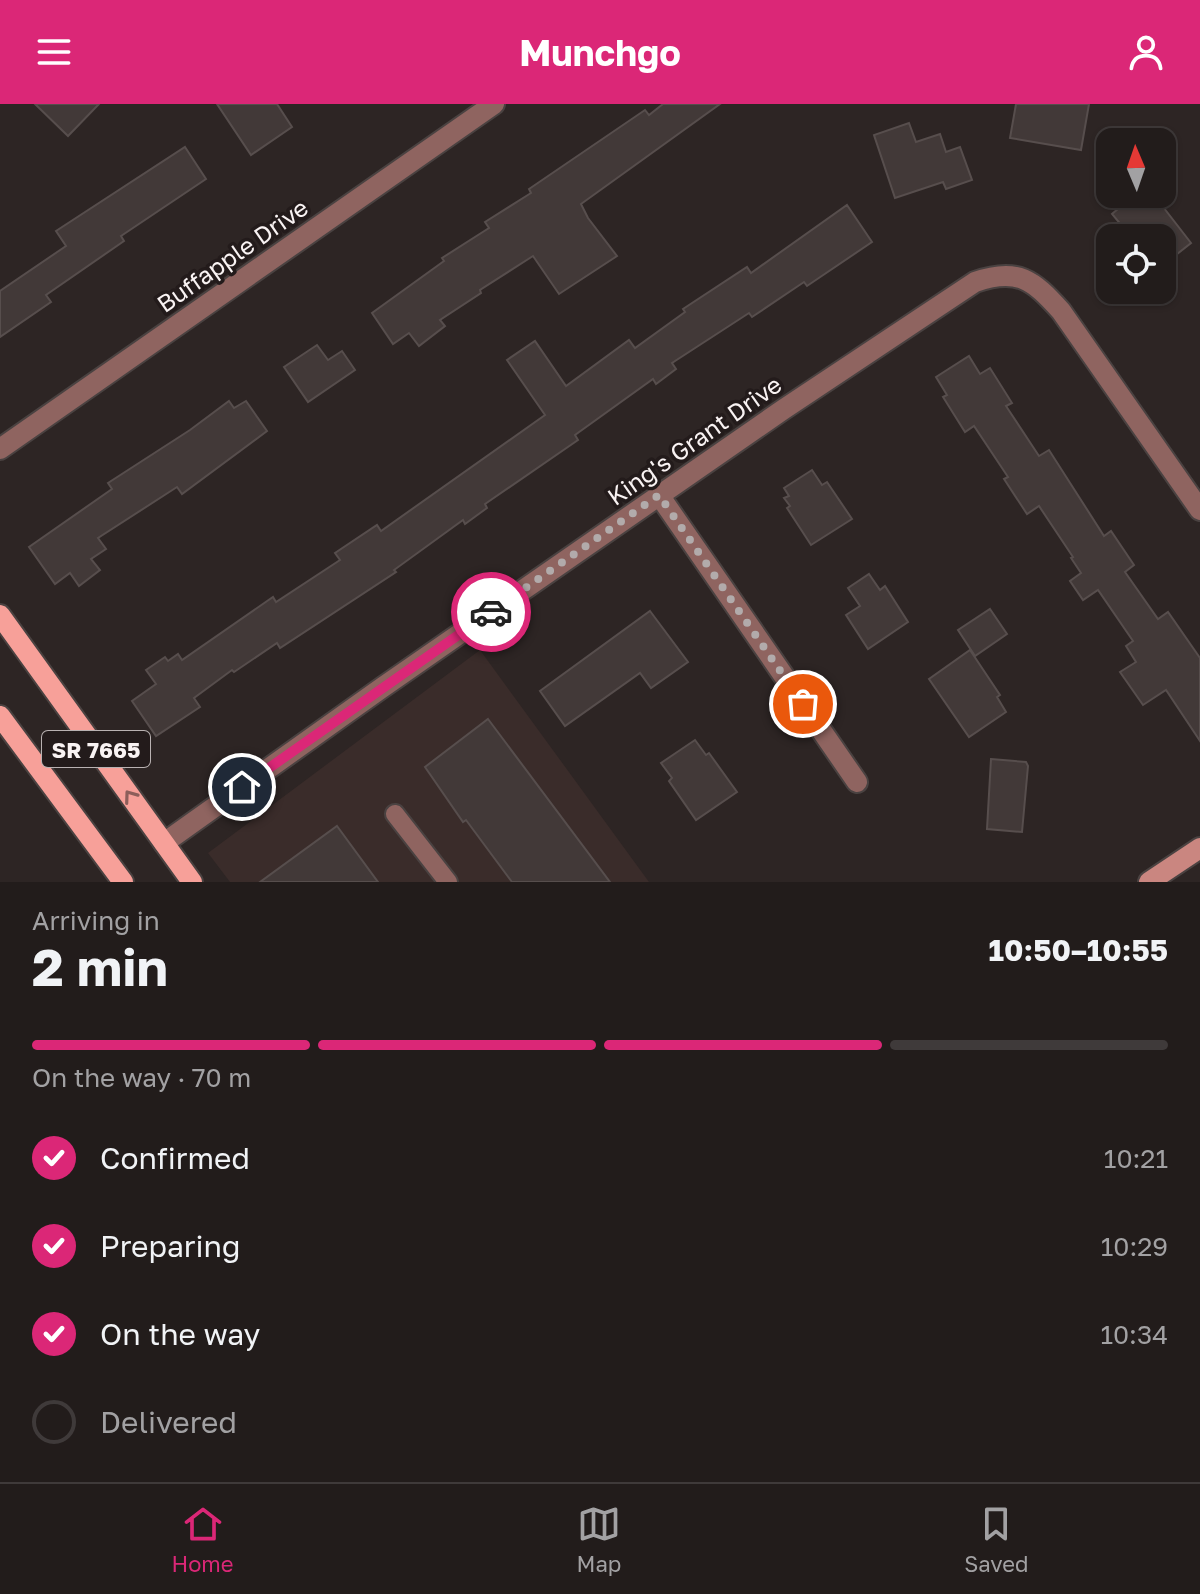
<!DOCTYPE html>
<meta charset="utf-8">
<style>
body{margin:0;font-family:"Golos Text",sans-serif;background:#2a2524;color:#f1f3f6;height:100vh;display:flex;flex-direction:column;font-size:30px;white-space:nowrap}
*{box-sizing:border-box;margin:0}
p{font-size:26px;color:#a2a1a3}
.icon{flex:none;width:44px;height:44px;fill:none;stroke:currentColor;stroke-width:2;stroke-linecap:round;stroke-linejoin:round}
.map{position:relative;height:778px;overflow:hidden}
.sheet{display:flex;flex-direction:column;background:#221c1b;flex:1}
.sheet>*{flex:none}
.needle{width:52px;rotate:358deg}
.controls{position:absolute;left:1096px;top:24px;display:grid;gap:16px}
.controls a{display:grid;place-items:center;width:80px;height:80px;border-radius:16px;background:#221c1b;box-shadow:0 2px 6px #0004,0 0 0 2px #3f3a3a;font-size:40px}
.pin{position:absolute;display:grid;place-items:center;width:68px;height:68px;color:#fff;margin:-34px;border:4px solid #fff;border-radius:50%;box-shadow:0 2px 8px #0007}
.courier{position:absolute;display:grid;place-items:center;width:80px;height:80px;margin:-40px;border:6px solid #db2777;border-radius:50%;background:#fff;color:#222;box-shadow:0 2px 10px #0007}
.overview em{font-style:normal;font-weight:700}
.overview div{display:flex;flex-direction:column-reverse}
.overview{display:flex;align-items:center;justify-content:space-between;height:136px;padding:0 32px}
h1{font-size:52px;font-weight:700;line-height:60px}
.bar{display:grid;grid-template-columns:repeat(4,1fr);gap:12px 8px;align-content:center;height:96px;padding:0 32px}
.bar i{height:10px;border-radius:6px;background:#3f3a3a}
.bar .active{background:#db2777}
.bar p{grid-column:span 4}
ol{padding:0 32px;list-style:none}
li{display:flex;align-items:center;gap:24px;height:88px}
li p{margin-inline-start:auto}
li .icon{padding:8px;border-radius:50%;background:#db2777;color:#fff;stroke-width:4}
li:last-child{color:#a2a1a3}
li i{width:44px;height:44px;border:4px solid #3f3a3a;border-radius:50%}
header{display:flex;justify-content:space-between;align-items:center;height:104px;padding:0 32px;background:#db2777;color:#fff;font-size:36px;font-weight:700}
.tab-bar{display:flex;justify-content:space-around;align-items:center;height:112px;border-top:2px solid #3f3a3a;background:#221c1b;font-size:22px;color:#a2a1a3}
.tab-bar a{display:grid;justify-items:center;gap:4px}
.tab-bar .active{color:#db2777}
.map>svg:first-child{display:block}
.built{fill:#3a2c2a}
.building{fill:#423938;stroke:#574e4d;stroke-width:2}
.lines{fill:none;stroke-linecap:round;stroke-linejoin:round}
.service-casing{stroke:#4a4241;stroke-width:22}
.minor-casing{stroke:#4a4241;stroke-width:24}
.secondary-casing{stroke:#4a4241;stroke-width:24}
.primary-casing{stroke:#4a4241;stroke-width:24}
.service{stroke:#8f6460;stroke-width:18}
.minor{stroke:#8f6460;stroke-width:20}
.secondary{stroke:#ca8680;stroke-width:20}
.primary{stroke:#f7a099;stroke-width:20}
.oneway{stroke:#8d5e5a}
.done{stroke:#b2abab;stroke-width:8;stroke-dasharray:0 14.4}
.route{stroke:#db2777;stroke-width:10}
.labels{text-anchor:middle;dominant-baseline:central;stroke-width:7;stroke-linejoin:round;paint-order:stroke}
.shield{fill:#231b1b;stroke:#b9b2b2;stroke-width:2}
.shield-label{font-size:22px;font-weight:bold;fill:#f9f3f3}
.street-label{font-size:24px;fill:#f9f3f3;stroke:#231b1b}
</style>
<header><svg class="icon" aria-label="menu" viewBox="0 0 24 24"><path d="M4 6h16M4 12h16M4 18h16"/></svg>Munchgo<svg class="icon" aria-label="person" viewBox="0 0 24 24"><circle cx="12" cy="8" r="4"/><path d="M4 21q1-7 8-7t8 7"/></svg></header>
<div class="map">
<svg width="1200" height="778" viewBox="0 0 1200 778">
<rect width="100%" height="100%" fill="#2d2524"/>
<!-- built -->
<path class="built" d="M480 546 649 778H230L208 749Z"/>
<!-- building -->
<g class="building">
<path d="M35 0H99L68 32Z"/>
<path d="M217 0H277L292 23 251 51Z"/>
<path d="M663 0H720L581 100 588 114 617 152 559 190 533 152 480 186 481 189 440 216 445 222 419 242 409 229 393 240 372 209 444 157 442 154 489 124 485 118 531 89 529 85 645 6 649 11Z"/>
<path d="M1016 0H1089L1081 46 1010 34Z"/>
<path d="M909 19 916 38 940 30 946 48 960 43 972 76 946 85 943 78 895 94 874 31Z"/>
<path d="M185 43 206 75 121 132 124 137 46 191 51 198 0 233V187L66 142 56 127Z"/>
<path d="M1136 90H1153L1191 139 1162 162V134H1132L1112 110Z"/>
<path d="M847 101 872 138 807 182 804 178 752 213 749 209 672 259 676 265 656 280 653 275 575 331 578 336 485 400 487 404 465 420 463 416 394 466 396 468 280 544 277 539 234 568 232 566 194 594 200 603 156 632 132 597 156 580 146 566 165 553 168 557 178 550 182 556 273 493 276 498 340 456 335 449 377 421 381 427 545 311 507 256 535 237 566 282 629 236 635 244 685 208 683 205 747 163 751 169Z"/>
<path d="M317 241 328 256 342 247 355 266 308 298 284 263Z"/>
<path d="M969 252 980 270 990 264 1012 299 1006 302 1039 352 1049 346 1104 432 1111 427 1134 461 1125 468 1158 515 1168 508 1200 554V637L1166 586 1143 601 1120 568 1136 558 1126 542 1133 537 1098 486 1083 496 1070 477 1081 469 1071 454 1073 453 1039 402 1027 410 1004 375 1008 373 974 322 965 328 943 293 947 291 936 273Z"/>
<path d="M229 297 234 304 246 297 267 327 182 390 177 383 98 434 106 445 91 455 100 466 79 482 70 469 55 480 29 443 112 385 108 379 190 326Z"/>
<path d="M812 366 822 381 827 378 852 415 811 441 787 404 790 402 784 394 789 392 784 384Z"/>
<path d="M869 470 880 486 885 482 908 518 868 545 846 511 860 502 848 484Z"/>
<path d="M990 505 1007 530 975 552 958 526Z"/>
<path d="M650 507 688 558 651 584 640 569 565 622 540 587Z"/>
<path d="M970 546 1000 591 997 593 1006 608 969 633 929 575Z"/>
<path d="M488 615 610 778H512L466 716 463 718 425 663Z"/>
<path d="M695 636 706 651 709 649 737 688 696 716 669 677 672 674 661 659Z"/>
<path d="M991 655 1026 658 1028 662 1022 728 987 725Z"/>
<path d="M337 722 378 778H260Z"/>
</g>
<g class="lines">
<!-- service casing -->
<g class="service-casing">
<path id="service" d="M395 710 448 778"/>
</g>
<!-- minor casing -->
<g class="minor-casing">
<g id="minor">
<path d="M0 345 494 0"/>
<path d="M659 391 857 678"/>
<path d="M164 739 383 583 784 305 975 178C1018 163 1033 176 1061 207L1200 406"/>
</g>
</g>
<!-- secondary casing -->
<g class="secondary-casing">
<path id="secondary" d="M1149 778 1200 744"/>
</g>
<!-- primary casing -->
<g class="primary-casing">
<g id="primary">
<path d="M0 511 192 778"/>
<path d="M0 612 123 778"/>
</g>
</g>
<!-- service -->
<use href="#service" class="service"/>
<!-- minor -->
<use href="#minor" class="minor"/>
<!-- secondary -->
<use href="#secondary" class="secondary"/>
<!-- primary -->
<use href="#primary" class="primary"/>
</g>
<!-- one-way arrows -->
<defs><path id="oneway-chevron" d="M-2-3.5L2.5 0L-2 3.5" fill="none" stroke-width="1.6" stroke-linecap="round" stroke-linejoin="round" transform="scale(2)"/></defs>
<use class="oneway" href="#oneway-chevron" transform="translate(130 692) rotate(-126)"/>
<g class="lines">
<!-- done -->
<path class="done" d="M491 508 659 391 803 600"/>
<!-- route -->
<path class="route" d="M242 683 491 508"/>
</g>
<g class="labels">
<!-- shield labels -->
<rect class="shield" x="42" y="627" width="108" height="36" rx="6"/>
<g class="shield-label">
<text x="96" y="645">SR 7665</text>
</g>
<!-- street labels -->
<g class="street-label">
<text transform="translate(232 151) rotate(-35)">Buffapple Drive</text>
<text transform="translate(694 336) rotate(-35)">King's Grant Drive</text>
</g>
</g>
</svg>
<div class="controls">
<a><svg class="needle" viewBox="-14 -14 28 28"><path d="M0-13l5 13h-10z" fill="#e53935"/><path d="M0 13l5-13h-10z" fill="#a2a1a3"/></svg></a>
<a><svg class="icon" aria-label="locate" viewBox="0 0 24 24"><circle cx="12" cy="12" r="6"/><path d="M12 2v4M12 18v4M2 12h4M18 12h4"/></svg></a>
</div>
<div class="pin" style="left:803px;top:600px;background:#ea580c"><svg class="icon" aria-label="bag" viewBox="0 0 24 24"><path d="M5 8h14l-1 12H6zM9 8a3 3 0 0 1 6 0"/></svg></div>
<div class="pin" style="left:242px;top:683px;background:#1f2937"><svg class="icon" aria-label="home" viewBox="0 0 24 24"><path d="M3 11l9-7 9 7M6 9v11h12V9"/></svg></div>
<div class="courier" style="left:491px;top:508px"><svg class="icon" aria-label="car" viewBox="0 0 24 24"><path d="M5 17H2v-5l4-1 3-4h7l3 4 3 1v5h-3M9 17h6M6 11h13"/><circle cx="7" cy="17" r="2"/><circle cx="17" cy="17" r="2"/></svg></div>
</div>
<section class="sheet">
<div class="overview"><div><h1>2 min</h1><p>Arriving in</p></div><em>10:50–10:55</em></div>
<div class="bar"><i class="active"></i><i class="active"></i><i class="active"></i><i></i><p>On the way · 70 m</p></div>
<ol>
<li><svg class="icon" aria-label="check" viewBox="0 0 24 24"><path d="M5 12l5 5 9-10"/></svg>Confirmed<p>10:21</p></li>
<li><svg class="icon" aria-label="check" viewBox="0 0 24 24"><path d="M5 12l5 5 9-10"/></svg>Preparing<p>10:29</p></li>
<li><svg class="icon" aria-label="check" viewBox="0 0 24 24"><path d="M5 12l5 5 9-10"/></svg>On the way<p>10:34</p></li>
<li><i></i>Delivered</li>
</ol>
</section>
<nav class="tab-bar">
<a class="active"><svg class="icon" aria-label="home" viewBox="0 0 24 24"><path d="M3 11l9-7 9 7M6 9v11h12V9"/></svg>Home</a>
<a><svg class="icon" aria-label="map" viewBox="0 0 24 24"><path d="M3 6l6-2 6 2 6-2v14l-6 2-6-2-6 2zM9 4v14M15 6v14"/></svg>Map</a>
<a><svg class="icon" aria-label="saved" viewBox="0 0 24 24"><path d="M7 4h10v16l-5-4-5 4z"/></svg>Saved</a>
</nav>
